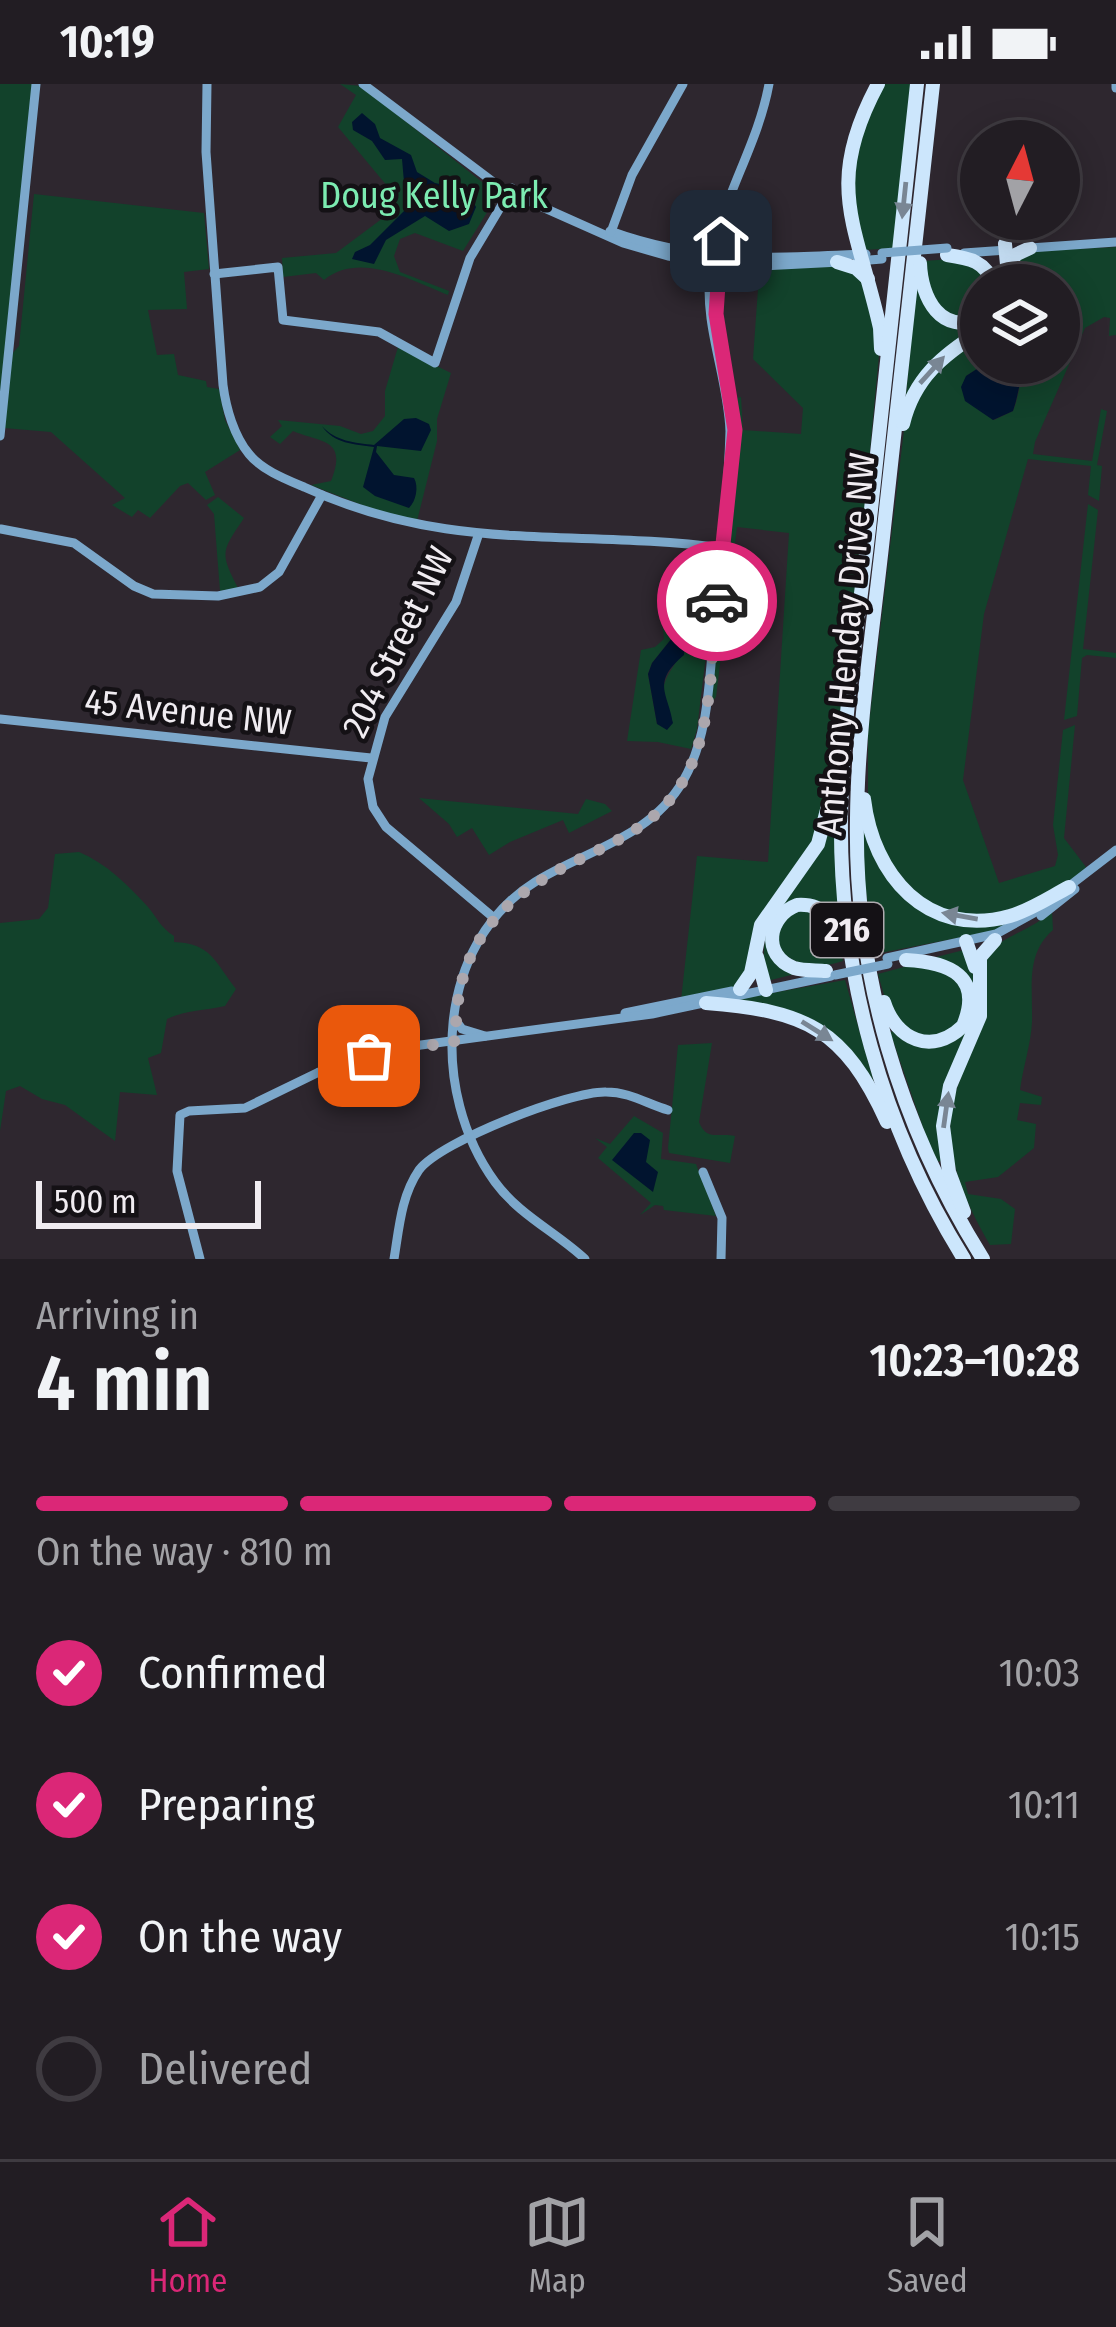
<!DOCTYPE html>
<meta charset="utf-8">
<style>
body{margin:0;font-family:"Fira Sans Condensed",sans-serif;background:#2a262b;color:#f1f3f6;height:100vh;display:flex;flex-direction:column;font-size:45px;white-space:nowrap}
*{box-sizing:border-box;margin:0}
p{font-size:39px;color:#a2a2a6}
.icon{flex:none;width:66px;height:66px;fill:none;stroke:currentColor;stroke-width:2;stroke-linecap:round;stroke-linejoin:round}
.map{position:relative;height:1175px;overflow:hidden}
.sheet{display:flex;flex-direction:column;background:#221d23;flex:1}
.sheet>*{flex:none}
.needle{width:78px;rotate:6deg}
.buttons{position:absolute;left:960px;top:36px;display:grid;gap:24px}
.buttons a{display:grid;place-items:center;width:120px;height:120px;border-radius:50%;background:#221d23;box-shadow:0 6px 30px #0003,0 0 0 3px #3f3b41;font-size:60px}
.scale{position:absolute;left:36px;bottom:30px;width:225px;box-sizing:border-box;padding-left:12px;border:6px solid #f0ecf1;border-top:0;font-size:33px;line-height:42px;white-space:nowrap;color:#f0ecf1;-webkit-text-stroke:9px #141115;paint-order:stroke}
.pin{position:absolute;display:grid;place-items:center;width:102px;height:102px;color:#fff;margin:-51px;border-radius:24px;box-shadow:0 6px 18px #0006}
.courier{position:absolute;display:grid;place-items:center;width:120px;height:120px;margin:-60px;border:9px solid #db2777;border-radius:50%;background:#fff;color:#222;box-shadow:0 3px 15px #0007}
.summary em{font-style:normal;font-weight:600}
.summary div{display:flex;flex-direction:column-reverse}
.summary{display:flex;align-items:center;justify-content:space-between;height:204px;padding:0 36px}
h1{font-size:78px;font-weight:600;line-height:90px}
.bar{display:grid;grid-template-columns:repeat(4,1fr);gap:18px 12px;align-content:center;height:144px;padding:0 36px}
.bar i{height:15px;border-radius:9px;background:#3f3b41}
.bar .active{background:#db2777}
.bar p{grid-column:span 4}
ol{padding:0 36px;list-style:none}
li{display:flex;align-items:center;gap:36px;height:132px}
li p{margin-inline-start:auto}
li .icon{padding:12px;border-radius:50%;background:#db2777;color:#fff;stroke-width:4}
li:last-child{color:#a2a2a6}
li i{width:66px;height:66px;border:6px solid #3f3b41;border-radius:50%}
.status{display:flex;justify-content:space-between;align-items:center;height:84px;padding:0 60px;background:#221d23;direction:ltr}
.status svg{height:33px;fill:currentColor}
.dock{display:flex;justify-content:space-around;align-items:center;height:168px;border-top:3px solid #3f3b41;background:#221d23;font-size:33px;color:#a2a2a6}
.dock a{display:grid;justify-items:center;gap:6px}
.dock .active{color:#db2777}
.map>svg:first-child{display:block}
.green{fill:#12422b;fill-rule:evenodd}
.water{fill:#01142f}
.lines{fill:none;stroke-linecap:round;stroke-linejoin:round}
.secondary{stroke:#7ca8cb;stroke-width:9}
.highway{stroke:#cce6fc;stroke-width:14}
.secondary-bridge{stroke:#7ca8cb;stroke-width:9}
.oneway{fill:#798694}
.done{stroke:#aca7ad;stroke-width:12;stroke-dasharray:0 21.6}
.route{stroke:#db2777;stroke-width:15}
.labels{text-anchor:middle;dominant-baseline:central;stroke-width:9;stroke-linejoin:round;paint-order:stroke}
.shield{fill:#141115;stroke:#aeaaaf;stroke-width:3}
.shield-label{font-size:33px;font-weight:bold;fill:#f0ecf1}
.park-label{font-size:36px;fill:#7cebb1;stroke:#141115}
.street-label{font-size:36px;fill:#f0ecf1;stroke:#141115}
</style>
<div class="status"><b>10:19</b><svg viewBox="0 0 49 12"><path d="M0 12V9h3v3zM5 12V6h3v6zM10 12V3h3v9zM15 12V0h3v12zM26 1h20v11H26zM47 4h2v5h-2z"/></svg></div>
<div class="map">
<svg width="1116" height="1175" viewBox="0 0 1116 1175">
<rect width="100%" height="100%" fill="#2e272f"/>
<!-- green -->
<g class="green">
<path d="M0 0H34L0 325Z"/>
<path d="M340 0 361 2 482 98 501 106 463 167 415 149 400 155 394 172 400 188 449 207 448 211C410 196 360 167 324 196L316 189 283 193 282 174 336 169 391 128 393 109 338 43 356 11Z"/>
<path d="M883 0H914L896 164 863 166C847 90 850 69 883 0Z"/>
<path d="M34 110 204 129 209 185 184 188 187 225 148 226 157 271 174 270 178 291 206 297 207 303 219 305 225 336 240 366 205 388 215 411 206 416 188 399 180 402 150 434 138 426 132 433 112 421 125 414 51 348 4 344 12 270 19 262Z"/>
<path d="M1116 163V251L1109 252 1110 234 1104 233 1085 244 1035 358 1033 370 1092 377 1101 325 1107 327 1097 381 1102 382 1099 417 1088 411 1091 382 1028 375 984 530 963 696 999 799 1055 782 1058 771 1053 741 1063 646 1075 641 1064 754 1086 783 1082 790 1012 830 962 832 922 817 887 782 868 720V648L904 346 927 294 981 252V279H986L966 292 978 324 994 336 1013 327C1020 310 1019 295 1027 279H1059C1059 256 1065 220 1059 201L1039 197 1036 201H1013L1016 175 1033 167Z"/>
<path d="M952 175 976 180 992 201H981V230L959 236 933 218 923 177Z"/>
<path d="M838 181 862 192 879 271 852 557 830 714 822 744 751 865 741 902 681 916 697 772 768 778 789 449 737 443 716 613 712 618 711 610 735 383 736 314 741 313 743 346 801 350 803 324 753 275 759 191 763 186Z"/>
<path d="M918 188 932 228 981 238 943 271 904 330Z"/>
<path d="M398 263 451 289 437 335V357L417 437 385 430 311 401 331 397C348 354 321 359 293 347L280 360 270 353 282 342 278 336 340 342 361 350 373 347 385 332V307Z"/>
<path d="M218 413 244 434C222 467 219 468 238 504L220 507 214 430 207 421Z"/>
<path d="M1088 420 1098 426 1083 565 1116 569V574L1087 571 1082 574 1077 632 1064 636Z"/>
<path d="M684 470 718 472 697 645 691 665 658 658 627 657 641 566 655 563 664 555 661 524 685 511 689 480ZM691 518C692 521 684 563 683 566 677 579 668 587 664 601 660 614 663 624 657 640L648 590 652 579 672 554 676 530Z"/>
<path d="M419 714 578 730 586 715 605 720 612 727 569 749 563 736 510 758 489 771 472 744 457 753 449 740Z"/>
<path d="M834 720 844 855 834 834 794 819 771 861 803 888 767 897C750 834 804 773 834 720Z"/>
<path d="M863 723 870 760 937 830 1013 835 1003 845 875 870 863 787Z"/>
<path d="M79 768C107 780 127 800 148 823 158 835 160 843 174 852V858C211 859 215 878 236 905L225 922C204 927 185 926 167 935L161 969 148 974 157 1011 120 1008 115 1057 65 1021 42 1015 20 1002 6 1007 0 1047V839L39 835 48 824 55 770Z"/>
<path d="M813 825 834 847 843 877C819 885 799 884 779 866L777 843 791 826Z"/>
<path d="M1052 827 1053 846C1025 870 1033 904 1032 938 1031 960 1023 983 1020 1006L1042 1013 1041 1021 1020 1019 1017 1036 1036 1040 1034 1064 998 1093 965 1098 968 1110 1001 1115 1015 1125 1011 1160 990 1161C962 1113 937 1057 958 1001 967 976 983 950 986 922 988 904 978 884 990 868 1003 852 1034 845 1052 827Z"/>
<path d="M964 866 969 868 977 914 956 982 942 1077 935 1078 890 948 894 947 905 955 961 949 970 905 932 874Z"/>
<path d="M915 880 952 889 966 913 955 947 918 956 889 928 878 890Z"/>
<path d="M845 896 875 1002 819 943 721 918Z"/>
<path d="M712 959 699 1038C707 1058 719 1048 735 1052L730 1079 669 1069 668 1064 678 961Z"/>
<path d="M634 1032 663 1049 661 1075 696 1080 716 1132 664 1126 663 1122 655 1121 640 1131 651 1119 598 1074 607 1063 595 1054 610 1060Z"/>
</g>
<!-- water -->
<g class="water">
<path d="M362 29 375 40 380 54 411 71 417 88 435 99 467 106 476 123 469 140 449 147 425 132 386 156 374 180 352 175 355 168 370 161 415 116 404 98 402 75 385 76 372 57 353 46 352 38Z"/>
<path d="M986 279H1027C1019 295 1019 310 1013 327L993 336 965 317 961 303 966 292Z"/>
<path d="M416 334 429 340 431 346 421 367 377 362 376 368 394 391 414 394C419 403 416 417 409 424L375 412 363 403 374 363C354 360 334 360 322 342 335 357 355 359 374 361L404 335Z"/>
<path d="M694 476C695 490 691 512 695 524L686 537 685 553 702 556H685L684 571C651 599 668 608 673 639L667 646 657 640 648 590 652 579 672 554 676 530 692 517Z"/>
<path d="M634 1049H641L650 1056 646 1078 658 1088 653 1108 612 1076Z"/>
</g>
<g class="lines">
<!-- secondary -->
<g class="secondary">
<path d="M207 0 206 68 223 301C226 324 234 352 249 370 262 386 285 395 304 403 452 471 571 444 723 464"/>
<path d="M363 0 504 106 623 159 668 172 740 183 840 178"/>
<path d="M1116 0V4"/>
<path d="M610 147C701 180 773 174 866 170"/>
<path d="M611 148 632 91 683 0"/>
<path d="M1030 164 1116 158"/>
<path d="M964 169 1007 166"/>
<path d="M857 177 882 175"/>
<path d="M214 190 278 183 283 236 379 248 435 279 470 174 512 104"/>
<path d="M0 352 36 0"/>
<path d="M1 445 74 459 134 502 153 510 218 512 260 503 279 488 322 411"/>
<path d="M478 452 456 518 385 633 368 695 373 723 386 743 494 834"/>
<path d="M0 635 371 674"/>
<path d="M1068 803 1116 766"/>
<path d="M1041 832 1075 805"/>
<path d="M887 874 996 850 1041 825"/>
<path d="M625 929 732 907"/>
<path d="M456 937 462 945 485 952"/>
<path d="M319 988 421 961 652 930 831 892"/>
<path d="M703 1088 722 1134 721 1175"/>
<path d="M200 1175 177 1087 180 1031 189 1027 245 1024 319 988"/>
<path d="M394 1175C399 1145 401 1112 419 1086 441 1057 570 1007 606 1008 630 1008 647 1020 668 1026"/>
<path d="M585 1175C556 1148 519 1131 495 1098 430 1009 435 861 535 798 586 766 650 754 683 697 709 652 709 597 714 546 721 480 728 413 730 347 728 293 704 243 710 188 717 120 757 66 769 0"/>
</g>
<!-- highway -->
<g class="highway">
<path d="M878 0C823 102 857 141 880 244L881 265"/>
<path d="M917 0C901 148 885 296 869 444 858 540 842 637 841 734 839 889 882 1043 964 1175"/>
<path d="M933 0C917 148 900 296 884 444 874 540 858 637 857 734 854 890 900 1043 983 1175"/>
<path d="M1005 160 1009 201"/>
<path d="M947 171C969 174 986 177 994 201"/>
<path d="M837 178 856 184 868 195"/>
<path d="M920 179C921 214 941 252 981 234"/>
<path d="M1010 184 1015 171 1030 164"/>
<path d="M903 340C914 294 943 271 981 247"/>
<path d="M864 715C873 791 927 855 1010 832 1031 826 1050 813 1069 803"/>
<path d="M966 857 975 883"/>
<path d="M757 873 766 906"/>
<path d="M826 887C816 886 804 887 794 884 761 871 768 832 797 821 825 819 836 838 842 863"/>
<path d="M740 905 751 889 761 841 818 760 834 699"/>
<path d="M884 918C896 956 932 972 963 942 984 892 949 878 906 876"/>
<path d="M706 919C806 927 844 944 887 1038"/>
<path d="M964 1128 949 1088 943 1042 950 1002 980 932V873L995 856"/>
</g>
<!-- secondary-bridge -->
<g class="secondary-bridge">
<path d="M882 169 947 164"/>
<path d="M835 891 888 880"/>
</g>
</g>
<!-- one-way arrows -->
<defs><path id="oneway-solid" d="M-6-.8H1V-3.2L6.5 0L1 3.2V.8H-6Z" transform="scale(3)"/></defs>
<g class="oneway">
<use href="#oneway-solid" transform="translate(904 116) rotate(96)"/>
<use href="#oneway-solid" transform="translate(932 286) rotate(-48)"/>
<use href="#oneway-solid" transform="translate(960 832) rotate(-170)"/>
<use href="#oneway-solid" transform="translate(817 947) rotate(32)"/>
<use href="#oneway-solid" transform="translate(946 1026) rotate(-82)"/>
</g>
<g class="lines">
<!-- done -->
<path class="done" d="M369 972 456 957C453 861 501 813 582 774 619 756 654 740 678 705 714 652 710 578 717 517"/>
<!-- route -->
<path class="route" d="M717 517 735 346 716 230 721 157"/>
</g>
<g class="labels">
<!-- shield labels -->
<rect class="shield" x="811" y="819" width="72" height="54" rx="9"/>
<g class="shield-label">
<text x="847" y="846">216</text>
</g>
<!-- park labels -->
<g class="park-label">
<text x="434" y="112">Doug Kelly Park</text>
</g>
<!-- street labels -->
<g class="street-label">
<text transform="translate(398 558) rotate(-64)">204 Street NW</text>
<text transform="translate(846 560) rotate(-85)">Anthony Henday Drive NW</text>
<text transform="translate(188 628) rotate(6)">45 Avenue NW</text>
</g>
</g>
</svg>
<div class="buttons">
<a><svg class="needle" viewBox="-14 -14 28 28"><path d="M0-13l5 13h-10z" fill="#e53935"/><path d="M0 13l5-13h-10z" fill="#a2a2a6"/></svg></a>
<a><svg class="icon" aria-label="layers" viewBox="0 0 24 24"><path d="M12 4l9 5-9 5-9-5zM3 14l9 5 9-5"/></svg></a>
</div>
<div class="scale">500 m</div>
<div class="pin" style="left:369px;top:972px;background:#ea580c"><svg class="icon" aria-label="bag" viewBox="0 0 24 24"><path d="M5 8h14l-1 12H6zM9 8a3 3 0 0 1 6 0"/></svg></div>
<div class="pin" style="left:721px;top:157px;background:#1f2937"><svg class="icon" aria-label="home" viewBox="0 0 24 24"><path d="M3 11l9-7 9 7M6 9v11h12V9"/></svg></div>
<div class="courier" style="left:717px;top:517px"><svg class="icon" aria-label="car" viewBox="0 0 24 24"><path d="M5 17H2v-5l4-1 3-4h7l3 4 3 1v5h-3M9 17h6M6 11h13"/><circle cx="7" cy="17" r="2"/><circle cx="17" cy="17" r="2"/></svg></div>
</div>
<section class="sheet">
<div class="summary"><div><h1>4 min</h1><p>Arriving in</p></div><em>10:23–10:28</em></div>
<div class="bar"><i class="active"></i><i class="active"></i><i class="active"></i><i></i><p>On the way · 810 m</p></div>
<ol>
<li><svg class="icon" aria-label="check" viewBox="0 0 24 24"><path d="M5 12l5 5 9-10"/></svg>Confirmed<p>10:03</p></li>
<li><svg class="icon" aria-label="check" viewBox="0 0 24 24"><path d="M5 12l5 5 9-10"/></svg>Preparing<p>10:11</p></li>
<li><svg class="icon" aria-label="check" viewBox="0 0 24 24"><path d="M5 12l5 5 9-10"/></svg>On the way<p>10:15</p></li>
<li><i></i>Delivered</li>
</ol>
</section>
<nav class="dock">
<a class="active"><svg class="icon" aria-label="home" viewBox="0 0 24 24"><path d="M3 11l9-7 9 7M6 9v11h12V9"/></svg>Home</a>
<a><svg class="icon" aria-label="map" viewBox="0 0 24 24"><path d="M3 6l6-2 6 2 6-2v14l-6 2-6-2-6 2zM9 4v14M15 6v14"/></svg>Map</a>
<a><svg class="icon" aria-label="saved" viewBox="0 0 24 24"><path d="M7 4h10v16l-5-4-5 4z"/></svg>Saved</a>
</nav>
